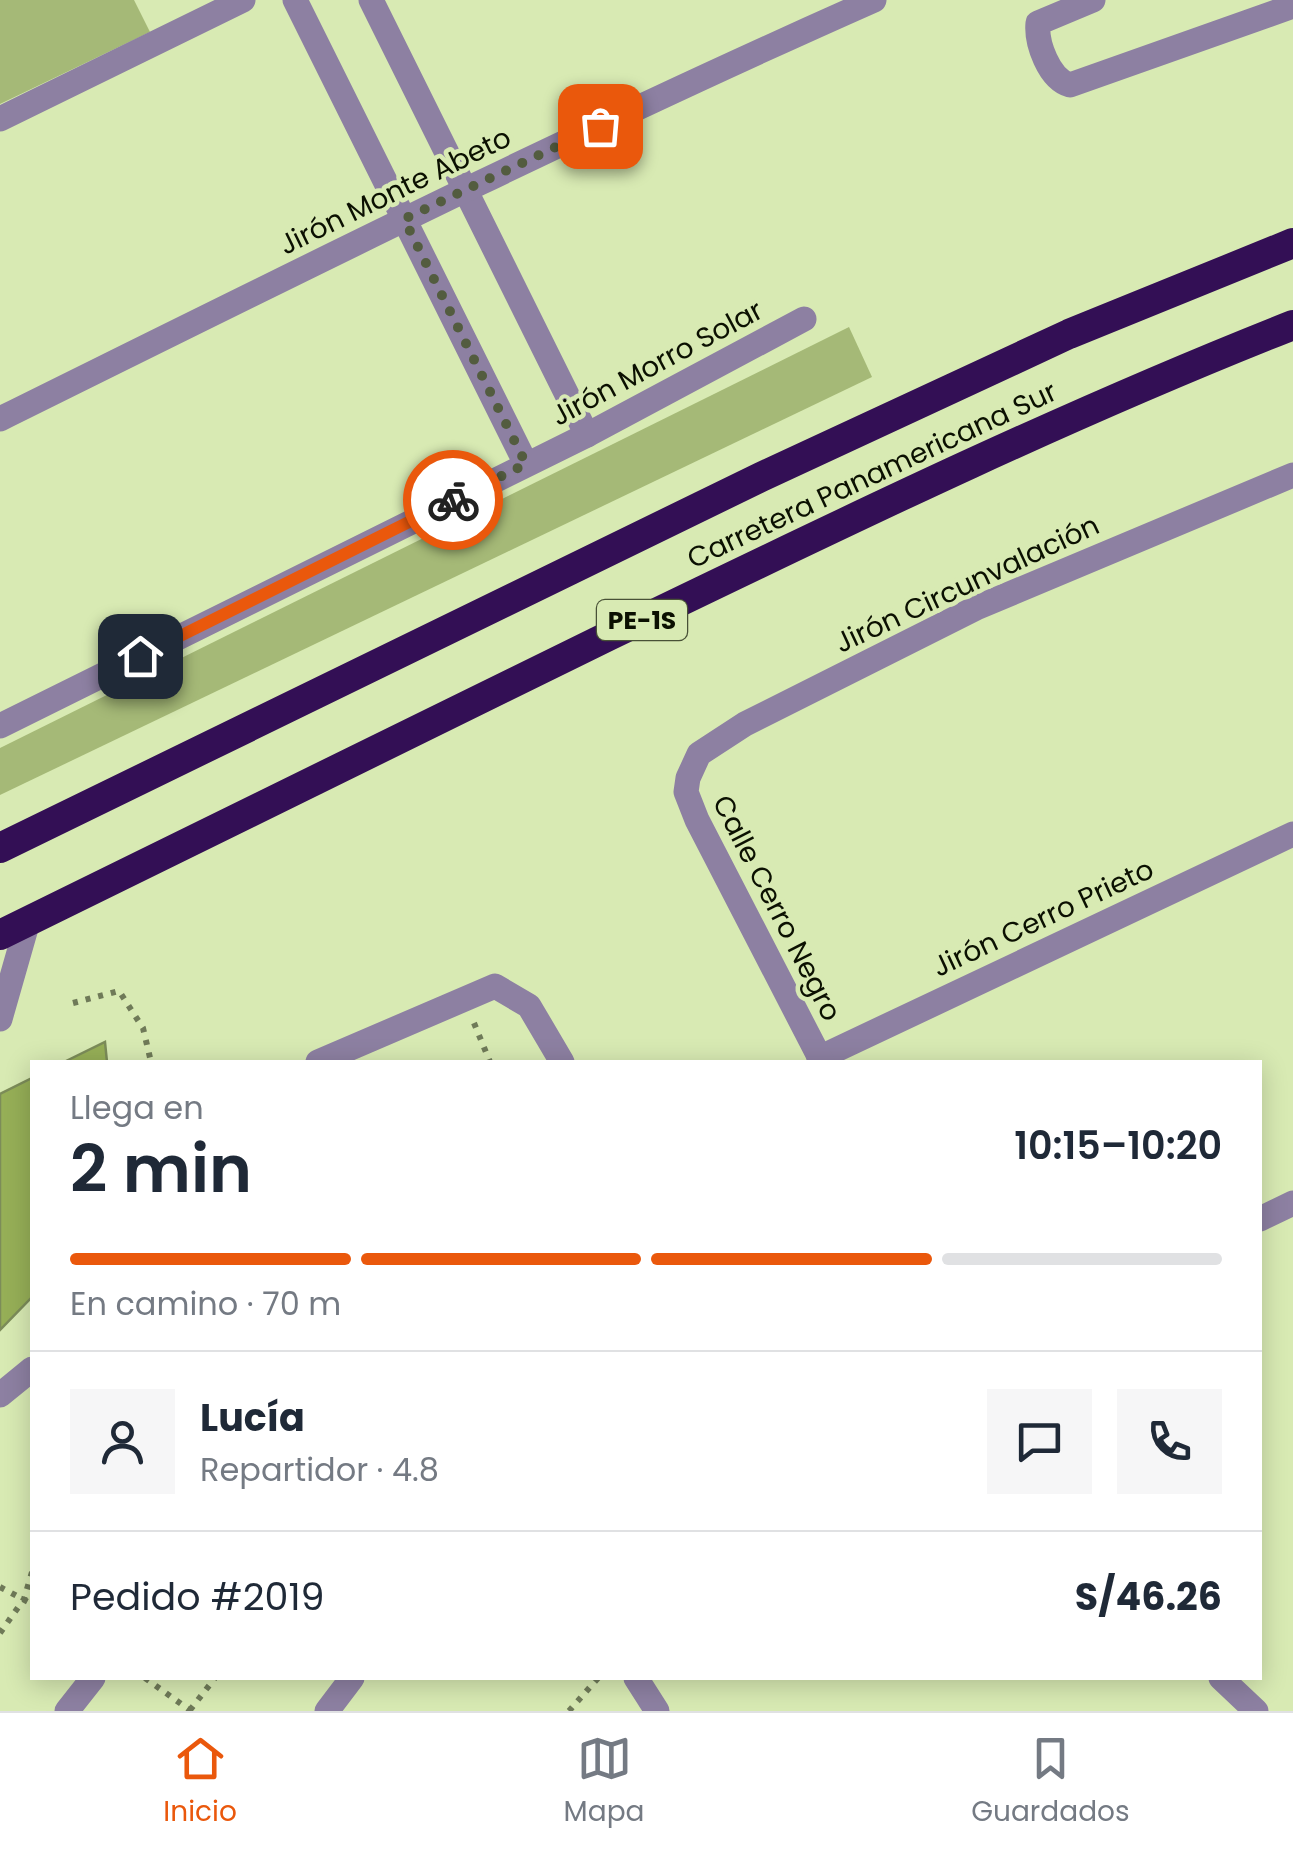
<!DOCTYPE html>
<html lang="es">
<meta charset="utf-8">
<style>
body{margin:0;font-family:Poppins,sans-serif;background:#f6f6f7;color:#1f2937;height:100vh;display:flex;flex-direction:column;font-size:38px;white-space:nowrap}
*{box-sizing:border-box;margin:0}
p{font-size:32px;color:#747a83}
.icon{flex:none;width:55px;height:55px;fill:none;stroke:currentColor;stroke-width:2;stroke-linecap:round;stroke-linejoin:round}
.map{position:relative;flex:1;overflow:hidden}
.details{position:absolute;left:30px;top:1060px;width:1232px;height:620px;display:flex;flex-direction:column;background:#fff;border-radius:0px;box-shadow:0 5px 25px #0003}
.details>*{flex:none}
.pin{position:absolute;display:grid;place-items:center;width:85px;height:85px;color:#fff;margin:-42px;border-radius:20px;box-shadow:0 5px 15px #0006}
.courier{position:absolute;display:grid;place-items:center;width:100px;height:100px;margin:-50px;border:8px solid #ea580c;border-radius:50%;background:#fff;color:#222;box-shadow:0 2px 12px #0007}
.headline em{font-style:normal;font-weight:600}
.headline div{display:flex;flex-direction:column-reverse}
.headline{display:flex;align-items:center;justify-content:space-between;height:170px;padding:0 40px}
h1{font-size:65px;font-weight:600;line-height:75px}
.bar{display:grid;grid-template-columns:repeat(4,1fr);gap:15px 10px;align-content:center;height:120px;padding:0 40px}
.bar i{height:12px;border-radius:8px;background:#e0e1e3}
.bar .on{background:#ea580c}
.bar p{grid-column:span 4}
.line{display:flex;align-items:center;gap:25px;padding:0 40px;border-top:2px solid #e0e1e3}
.line div{flex:1}
.round{display:grid;place-items:center;flex:none;width:105px;height:105px;border-radius:0px;background:#f6f6f7}
.menu{display:flex;justify-content:space-around;align-items:center;height:140px;border-top:2px solid #e0e1e3;background:#fff;font-size:28px;color:#747a83}
.menu a{display:grid;justify-items:center;gap:5px}
.menu .on{color:#ea580c}
.map>svg:first-child{display:block}
.green{fill:#a5b977}
.building{fill:#96af57;stroke:#7c8c59;stroke-width:2.5}
.lines{fill:none;stroke-linecap:round;stroke-linejoin:round}
.path{stroke:#6f7a58;stroke-width:6;stroke-dasharray:5 8;stroke-linecap:butt}
.minor{stroke:#8d80a2;stroke-width:25}
.highway{stroke:#330f55;stroke-width:30}
.done{stroke:#535c3f;stroke-width:10;stroke-dasharray:0 18}
.route{stroke:#ea580c;stroke-width:12}
.labels{text-anchor:middle;dominant-baseline:central;stroke-width:9;stroke-linejoin:round;paint-order:stroke}
.shield{fill:#d8eab3;stroke:#485136;stroke-width:2.5}
.shield-label{font-size:25px;font-weight:bold;fill:#0b1001}
.street-label{font-size:28px;fill:#0b1001;stroke:#d8eab3}
</style>
<div class="map">
<svg width="1293" height="1711" viewBox="0 0 1293 1711">
<rect width="100%" height="100%" fill="#d8eab3"/>
<!-- green -->
<g class="green">
<path d="M0 0H134L150 32 0 104Z"/>
<path d="M849 327 872 377 0 795V748Z"/>
</g>
<!-- building -->
<g class="building">
<path d="M105 1042 107 1062H64Z"/>
<path d="M32 1078V1297L0 1330V1094Z"/>
</g>
<g class="lines">
<!-- path -->
<g class="path">
<path d="M73 1003 119 991 143 1028 151 1062"/>
<path d="M474 1023 490 1062"/>
<path d="M0 1587 32 1604"/>
<path d="M0 1633 24 1599 32 1572"/>
<path d="M145 1678 191 1711"/>
<path d="M190 1710 215 1678"/>
<path d="M569 1711 598 1678"/>
</g>
<!-- minor -->
<g class="minor">
<path d="M295 0 526 464"/>
<path d="M371 0 587 435"/>
<path d="M1093 0 1038 23C1036 43 1049 79 1070 85L1293 6"/>
<path d="M0 119 243 0"/>
<path d="M0 419C289 276 578 131 874 0"/>
<path d="M0 726 587 435 804 319"/>
<path d="M0 1019 28 921"/>
<path d="M819 1058 1293 834"/>
<path d="M318 1062 495 986 529 1006 562 1062"/>
<path d="M822 1062 697 820 686 792 688 778 699 754 745 724 976 608 1293 475"/>
<path d="M1260 1219 1293 1203"/>
<path d="M0 1395 32 1369"/>
<path d="M636 1678 657 1711"/>
<path d="M1221 1678 1256 1711"/>
<path d="M67 1711 93 1678"/>
<path d="M327 1711 352 1678"/>
</g>
<!-- highway -->
<g class="highway">
<path d="M0 848 761 477 1069 334 1293 243"/>
<path d="M0 935C217 827 434 720 652 615 863 513 1075 411 1293 325"/>
</g>
</g>
<g class="lines">
<!-- done -->
<path class="done" d="M453 500 526 464 404 219 600 126"/>
<!-- route -->
<path class="route" d="M140 656 453 500"/>
</g>
<g class="labels">
<!-- shield labels -->
<rect class="shield" x="597" y="600" width="90" height="40" rx="8"/>
<g class="shield-label">
<text x="642" y="620">PE-1S</text>
</g>
<!-- street labels -->
<g class="street-label">
<text transform="translate(395 191) rotate(-26)">Jirón Monte Abeto</text>
<text transform="translate(657 363) rotate(-28)">Jirón Morro Solar</text>
<text transform="translate(872 475) rotate(-25)">Carretera Panamericana Sur</text>
<text transform="translate(967 584) rotate(-25)">Jirón Circunvalación</text>
<text transform="translate(777 908) rotate(63)">Calle Cerro Negro</text>
<text transform="translate(1043 918) rotate(-25)">Jirón Cerro Prieto</text>
</g>
</g>
</svg>
<div class="pin" style="left:600px;top:126px;background:#ea580c"><svg class="icon" aria-label="bag" viewBox="0 0 24 24"><path d="M5 8h14l-1 12H6zM9 8a3 3 0 0 1 6 0"/></svg></div>
<div class="pin" style="left:140px;top:656px;background:#1f2937"><svg class="icon" aria-label="home" viewBox="0 0 24 24"><path d="M3 11l9-7 9 7M6 9v11h12V9"/></svg></div>
<div class="courier" style="left:453px;top:500px"><svg class="icon" aria-label="bike" viewBox="0 0 24 24"><circle cx="6" cy="16" r="4"/><circle cx="18" cy="16" r="4"/><path d="M6 16l4-8h5l3 8M10 8l3 8H6M13 5h3"/></svg></div>
<section class="details">
<div class="headline"><div><h1>2 min</h1><p>Llega en</p></div><em>10:15–10:20</em></div>
<div class="bar"><i class="on"></i><i class="on"></i><i class="on"></i><i></i><p>En camino · 70 m</p></div>
<div class="line" style="height:180px"><a class="round"><svg class="icon" aria-label="person" viewBox="0 0 24 24"><circle cx="12" cy="8" r="4"/><path d="M4 21q1-7 8-7t8 7"/></svg></a><div><b>Lucía</b><p>Repartidor · 4.8</p></div><a class="round"><svg class="icon" aria-label="chat" viewBox="0 0 24 24"><path d="M4 5h16v11H9l-5 4z"/></svg></a><a class="round"><svg class="icon" aria-label="phone" viewBox="0 0 24 24"><path d="M5 4h4l2 5-3 2q2 4 5 5l2-3 5 2v4C11 20 4 13 5 4z"/></svg></a></div>
<div class="line" style="height:130px"><div>Pedido #2019</div><b>S/46.26</b></div>
</section>
</div>
<nav class="menu">
<a class="on"><svg class="icon" aria-label="home" viewBox="0 0 24 24"><path d="M3 11l9-7 9 7M6 9v11h12V9"/></svg>Inicio</a>
<a><svg class="icon" aria-label="map" viewBox="0 0 24 24"><path d="M3 6l6-2 6 2 6-2v14l-6 2-6-2-6 2zM9 4v14M15 6v14"/></svg>Mapa</a>
<a><svg class="icon" aria-label="saved" viewBox="0 0 24 24"><path d="M7 4h10v16l-5-4-5 4z"/></svg>Guardados</a>
</nav>
